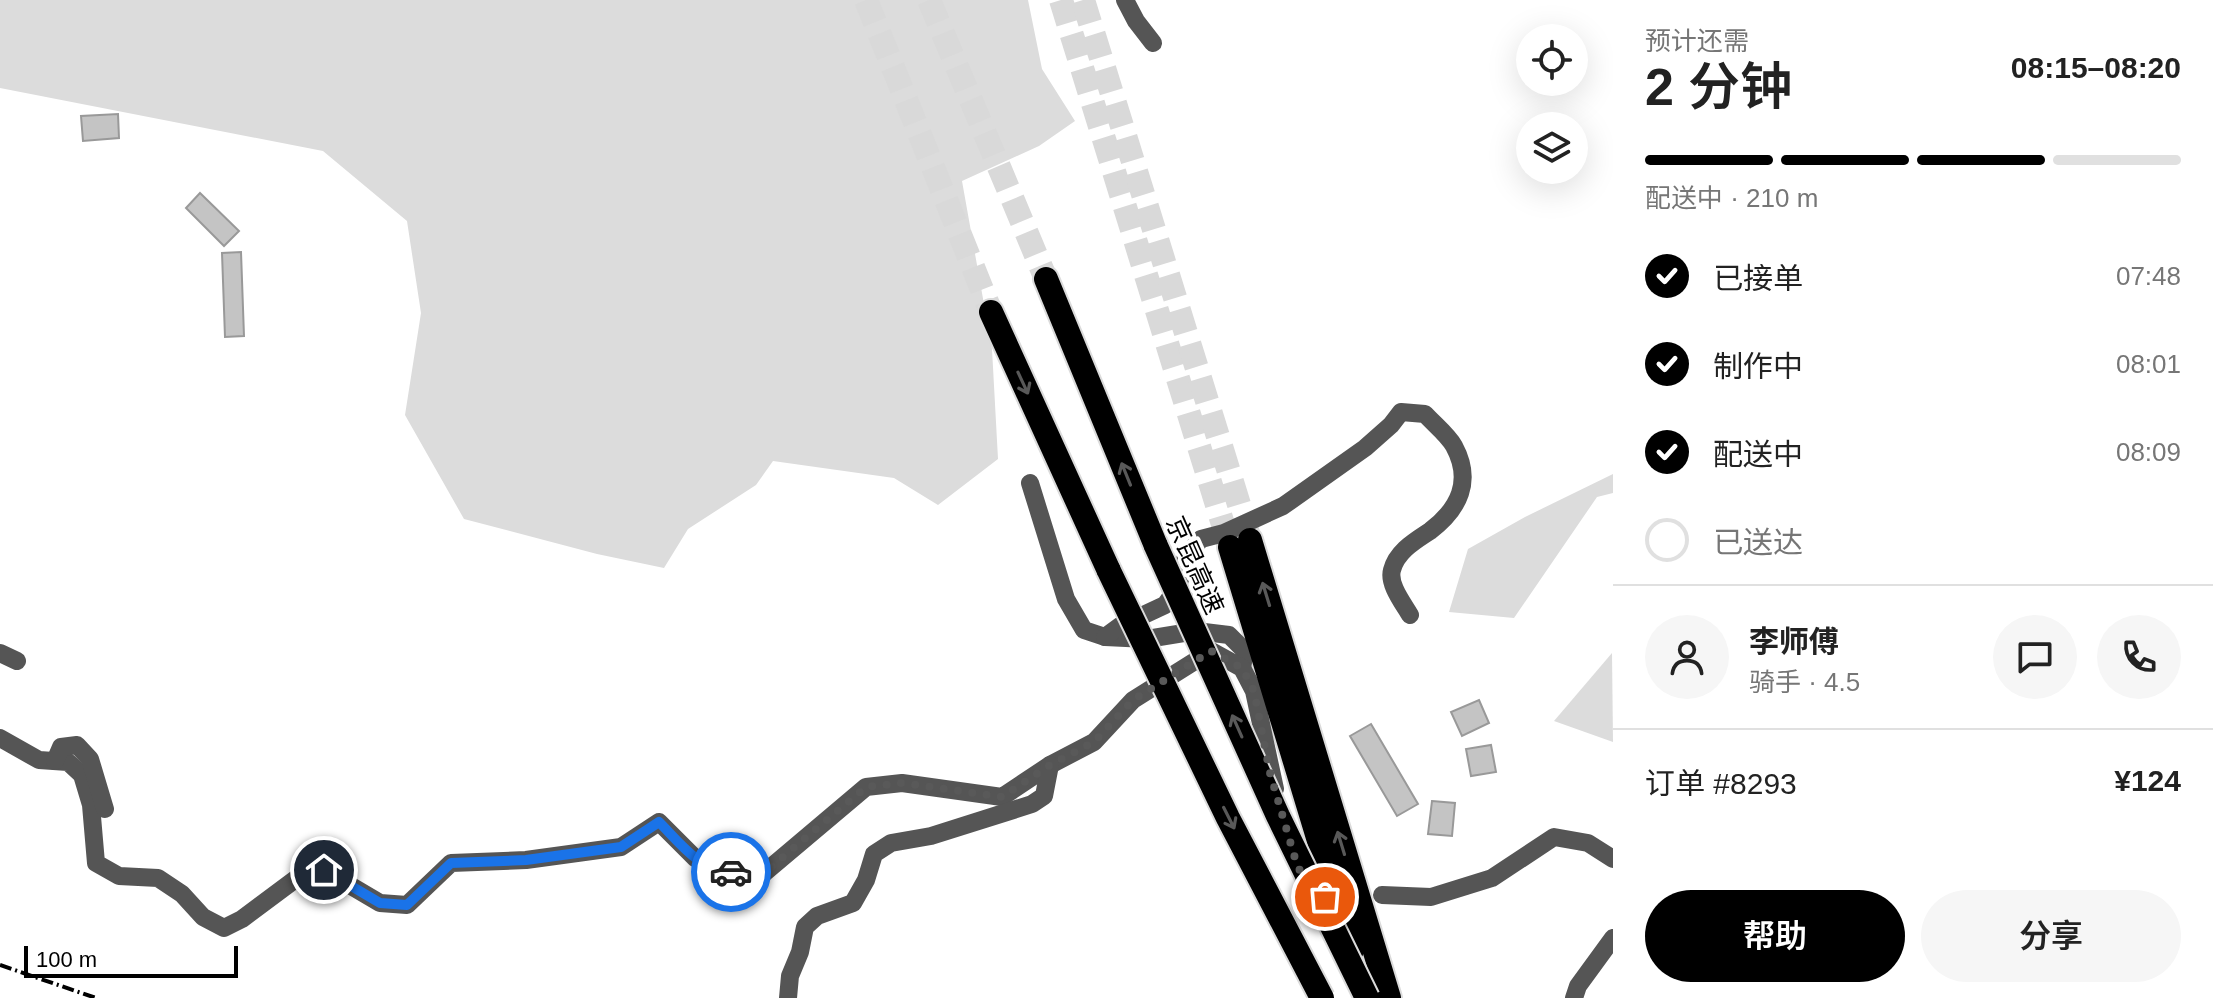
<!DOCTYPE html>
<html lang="zh">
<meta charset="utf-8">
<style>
body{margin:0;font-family:Helvetica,"Noto Sans SC",sans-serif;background:#f6f6f6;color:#222;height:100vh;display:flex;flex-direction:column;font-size:30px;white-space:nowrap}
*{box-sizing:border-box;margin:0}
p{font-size:26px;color:#767676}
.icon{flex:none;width:44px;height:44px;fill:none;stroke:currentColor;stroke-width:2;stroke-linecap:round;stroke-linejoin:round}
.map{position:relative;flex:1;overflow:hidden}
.details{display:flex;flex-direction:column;background:#fff;width:600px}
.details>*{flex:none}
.buttons{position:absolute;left:1516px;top:24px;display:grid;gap:16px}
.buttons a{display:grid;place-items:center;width:72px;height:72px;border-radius:50%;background:#fff;box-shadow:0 8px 32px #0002;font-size:40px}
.scale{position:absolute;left:24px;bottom:20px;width:214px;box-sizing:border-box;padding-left:8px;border:4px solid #000;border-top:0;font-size:22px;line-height:28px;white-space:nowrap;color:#000;-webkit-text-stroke:6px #fff;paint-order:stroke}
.pin{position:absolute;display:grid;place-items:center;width:68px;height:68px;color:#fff;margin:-34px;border:4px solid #fff;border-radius:50%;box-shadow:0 2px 8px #0007}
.courier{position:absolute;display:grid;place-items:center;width:80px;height:80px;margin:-40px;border:6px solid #1a73e8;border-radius:50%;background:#fff;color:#222;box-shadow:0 2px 10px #0007}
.overview em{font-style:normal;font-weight:600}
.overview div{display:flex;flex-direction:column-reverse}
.overview{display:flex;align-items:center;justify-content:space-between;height:136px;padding:0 32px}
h1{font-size:52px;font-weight:600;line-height:60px}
.bar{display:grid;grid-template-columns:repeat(4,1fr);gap:12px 8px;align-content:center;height:96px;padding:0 32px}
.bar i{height:10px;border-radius:6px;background:#e0e0e0}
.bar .selected{background:#000}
.bar p{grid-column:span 4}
.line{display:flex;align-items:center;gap:20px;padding:0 32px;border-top:2px solid #e0e0e0}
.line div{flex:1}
.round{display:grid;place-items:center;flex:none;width:84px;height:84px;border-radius:42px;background:#f6f6f6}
ol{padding:0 32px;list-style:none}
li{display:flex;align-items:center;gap:24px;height:88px}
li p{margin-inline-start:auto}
li .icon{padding:8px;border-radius:50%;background:#000;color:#fff;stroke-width:4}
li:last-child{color:#767676}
li i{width:44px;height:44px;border:4px solid #e0e0e0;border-radius:50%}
.button{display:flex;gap:16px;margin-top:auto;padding:16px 32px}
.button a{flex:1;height:92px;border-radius:48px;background:#000;color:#fff;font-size:32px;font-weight:600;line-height:92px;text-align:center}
.button a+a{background:#f6f6f6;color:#222}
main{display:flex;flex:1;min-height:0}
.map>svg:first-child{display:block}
.green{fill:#dcdcdc}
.building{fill:#c4c4c4;stroke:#999;stroke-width:2}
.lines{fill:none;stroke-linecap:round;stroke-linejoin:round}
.highway-tunnel{stroke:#d9d9d9;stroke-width:24;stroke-dasharray:24 12;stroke-linecap:butt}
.highway-casing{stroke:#dbdbdb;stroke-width:28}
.minor{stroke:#555;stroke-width:18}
.highway{stroke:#000;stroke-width:24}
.rail{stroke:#000;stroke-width:4;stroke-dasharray:12 4 2 4;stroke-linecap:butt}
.highway-bridge-casing{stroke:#dbdbdb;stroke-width:28;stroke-linecap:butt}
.highway-bridge{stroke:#000;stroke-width:24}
.oneway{stroke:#595959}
.done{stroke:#595959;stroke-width:8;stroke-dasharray:0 14.4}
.route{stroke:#1a73e8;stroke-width:10}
.labels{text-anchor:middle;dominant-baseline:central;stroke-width:7;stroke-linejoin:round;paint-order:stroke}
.street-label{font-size:26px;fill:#000;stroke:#fff}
</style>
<main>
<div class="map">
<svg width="1613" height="998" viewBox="0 0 1613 998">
<rect width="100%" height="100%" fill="#fff"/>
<!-- green -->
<g class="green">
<path d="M0 0H1028L1042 69 1075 121 1039 146 962 181 992 349 998 459 938 505 894 478 773 461 756 485 688 529 664 568 597 554 464 519 405 415 421 313 407 221 323 151 0 88Z"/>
<path d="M1613 474V493L1597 497 1514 618 1449 612 1468 549 1525 517Z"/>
<path d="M1612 653 1613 742 1554 721Z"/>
</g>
<!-- building -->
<g class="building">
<path d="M118 114 119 138 83 141 81 116Z"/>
<path d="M200 193 239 231 224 246 186 208Z"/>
<path d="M241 252 244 336 225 337 222 253Z"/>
<path d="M1479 700 1489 723 1462 736 1451 712Z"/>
<path d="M1371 724 1418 804 1397 816 1350 736Z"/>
<path d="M1491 745 1496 772 1471 776 1466 749Z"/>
<path d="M1432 801 1455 803 1452 836 1428 834Z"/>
</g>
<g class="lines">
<!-- highway-tunnel -->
<g class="highway-tunnel">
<path d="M866 0 991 312"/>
<path d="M929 0 1046 279"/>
<path d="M1061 0 1230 547"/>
<path d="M1083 0 1250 540"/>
</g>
<!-- highway casing -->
<g class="highway-casing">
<g id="highway">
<path d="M1046 279 1156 546"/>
<path d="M991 312 1109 571"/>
<path d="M1250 540 1389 998"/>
<path d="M1230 547 1352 950"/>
</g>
</g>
<!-- minor -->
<g class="minor">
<path d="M1125 0 1136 21 1153 43"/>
<path d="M1030 483 1066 599 1084 630 1105 637 1147 639 1196 631 1229 635 1245 651 1242 668"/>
<path d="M1105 637 1120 626 1165 605 1178 587 1186 556 1201 539 1224 533 1283 506 1365 448 1391 425 1401 412 1425 414C1434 424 1448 435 1454 446 1473 481 1459 509 1430 531 1415 541 1397 551 1392 570 1388 584 1403 603 1410 615"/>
<path d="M0 653 17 661"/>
<path d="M0 738 39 760 68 762 82 775 91 805 96 863 119 876 158 878 182 894 203 917 224 928 242 919 301 875 324 870 380 903 407 905 451 863 526 860 621 847 659 822 695 858 723 872 764 873 866 787 902 783 1002 797 1050 765 1094 742 1133 700 1211 651 1242 668 1254 691 1275 789"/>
<path d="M55 761 61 747 77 745 90 759 105 809"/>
<path d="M1382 895 1431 897 1492 878 1554 837 1588 843 1613 859"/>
<path d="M788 998 790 976 800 952 805 927 817 916 853 903 866 880 874 854 891 843 931 836 1032 804 1044 796 1050 765"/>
<path d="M1574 998 1578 986 1613 938"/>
</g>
<!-- highway -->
<use href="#highway" class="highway"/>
<!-- rail -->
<path class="rail" d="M0 965 96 998"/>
<!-- highway-bridge casing -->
<g class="highway-bridge-casing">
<g id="highway-bridge">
<path d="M1156 546 1278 816 1367 998"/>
<path d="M1109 571 1228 818 1322 998"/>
</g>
</g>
<!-- highway-bridge -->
<use href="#highway-bridge" class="highway-bridge"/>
</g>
<!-- one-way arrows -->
<defs><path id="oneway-shaft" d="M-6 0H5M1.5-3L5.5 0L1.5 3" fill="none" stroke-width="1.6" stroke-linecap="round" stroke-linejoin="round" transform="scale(2)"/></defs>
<g class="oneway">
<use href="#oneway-shaft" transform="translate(1023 383) rotate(65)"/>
<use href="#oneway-shaft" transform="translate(1126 474) rotate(-112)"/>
<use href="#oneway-shaft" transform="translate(1266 594) rotate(-107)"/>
<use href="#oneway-shaft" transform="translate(1237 726) rotate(-114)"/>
<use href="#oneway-shaft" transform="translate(1229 818) rotate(63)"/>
<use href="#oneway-shaft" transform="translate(1341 843) rotate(-107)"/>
</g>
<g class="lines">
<!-- done -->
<path class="done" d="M731 872 764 873 866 787 902 783 1002 797 1050 765 1094 742 1133 700 1211 651 1242 668 1254 691 1270 773 1297 865 1314 896 1325 897"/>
<!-- route -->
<path class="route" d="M324 870 380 903 407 905 451 863 526 860 621 847 659 822C679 842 701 872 731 872"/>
</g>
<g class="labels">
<!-- street labels -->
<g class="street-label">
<text transform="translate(1195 565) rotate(66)">京昆高速</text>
</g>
</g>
</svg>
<div class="buttons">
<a><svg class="icon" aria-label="locate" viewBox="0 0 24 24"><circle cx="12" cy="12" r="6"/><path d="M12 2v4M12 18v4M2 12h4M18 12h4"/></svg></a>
<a><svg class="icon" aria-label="layers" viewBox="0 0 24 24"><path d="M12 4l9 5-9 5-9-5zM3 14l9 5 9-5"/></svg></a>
</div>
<div class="scale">100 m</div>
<div class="pin" style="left:1325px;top:897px;background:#ea580c"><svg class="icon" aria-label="bag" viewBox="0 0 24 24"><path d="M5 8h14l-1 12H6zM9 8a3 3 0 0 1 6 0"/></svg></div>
<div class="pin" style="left:324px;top:870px;background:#1f2937"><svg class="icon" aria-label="home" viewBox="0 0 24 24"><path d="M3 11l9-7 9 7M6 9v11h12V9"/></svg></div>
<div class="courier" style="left:731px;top:872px"><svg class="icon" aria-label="car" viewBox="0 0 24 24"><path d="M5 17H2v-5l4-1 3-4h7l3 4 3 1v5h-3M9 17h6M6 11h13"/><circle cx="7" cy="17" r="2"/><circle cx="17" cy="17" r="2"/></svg></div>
</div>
<section class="details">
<div class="overview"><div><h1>2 分钟</h1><p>预计还需</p></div><em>08:15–08:20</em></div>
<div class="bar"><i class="selected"></i><i class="selected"></i><i class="selected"></i><i></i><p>配送中 · 210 m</p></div>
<ol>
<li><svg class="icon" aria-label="check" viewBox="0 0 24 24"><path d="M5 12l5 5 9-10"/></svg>已接单<p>07:48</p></li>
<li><svg class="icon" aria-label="check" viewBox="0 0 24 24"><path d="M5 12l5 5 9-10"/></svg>制作中<p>08:01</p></li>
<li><svg class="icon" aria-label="check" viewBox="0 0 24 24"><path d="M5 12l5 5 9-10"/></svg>配送中<p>08:09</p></li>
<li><i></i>已送达</li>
</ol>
<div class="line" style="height:144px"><a class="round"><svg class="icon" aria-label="person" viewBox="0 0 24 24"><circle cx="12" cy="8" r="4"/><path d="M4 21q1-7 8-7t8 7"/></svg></a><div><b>李师傅</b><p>骑手 · 4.5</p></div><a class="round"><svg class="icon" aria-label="chat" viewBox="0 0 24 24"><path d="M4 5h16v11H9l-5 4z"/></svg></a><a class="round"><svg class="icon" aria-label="phone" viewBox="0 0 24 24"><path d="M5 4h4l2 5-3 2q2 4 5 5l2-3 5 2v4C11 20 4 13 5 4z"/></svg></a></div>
<div class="line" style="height:104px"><div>订单 #8293</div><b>¥124</b></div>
<div class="button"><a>帮助</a><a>分享</a></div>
</section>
</main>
